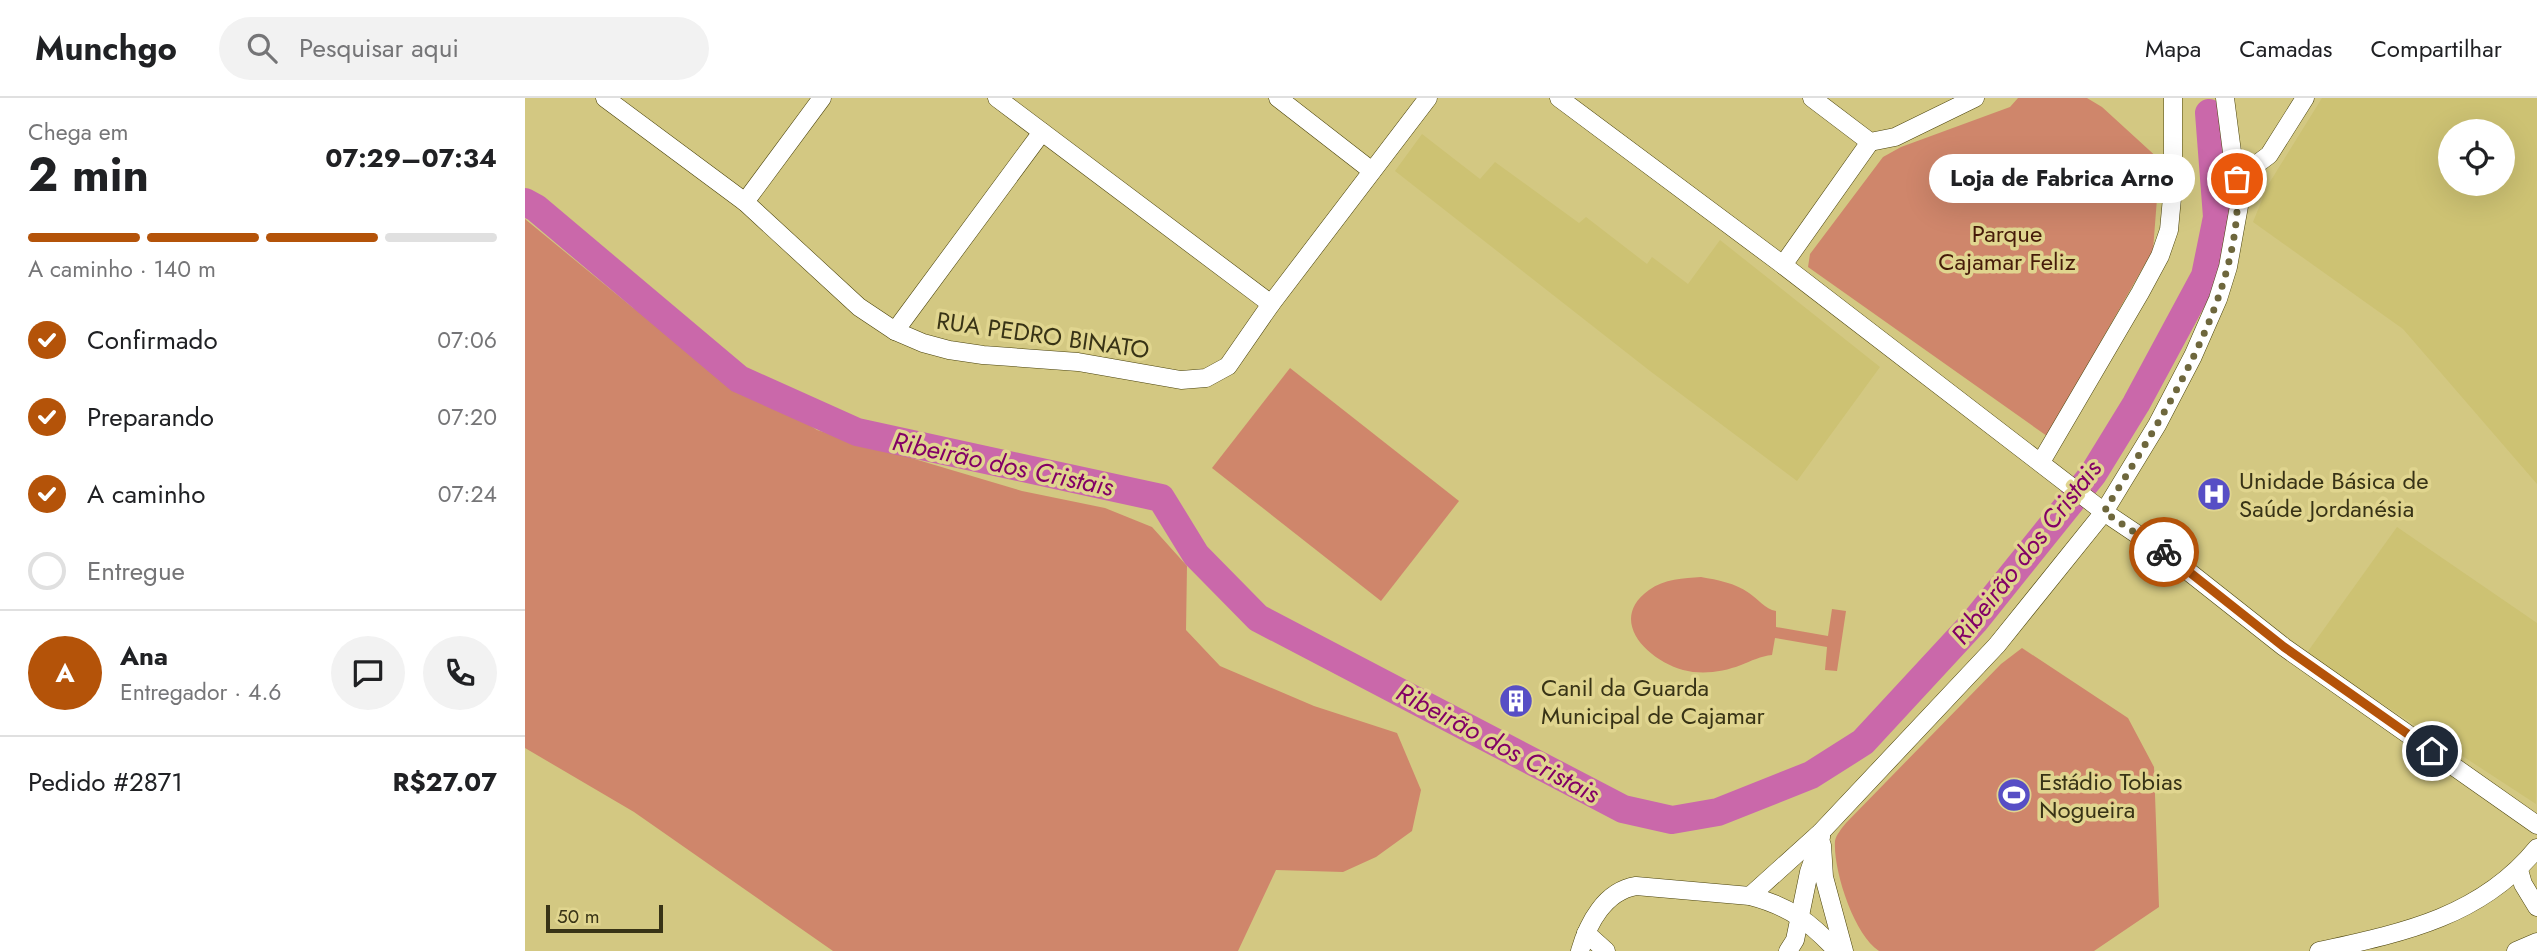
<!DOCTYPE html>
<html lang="pt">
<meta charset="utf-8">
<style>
body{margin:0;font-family:Jost,sans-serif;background:#f2f2f2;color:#202124;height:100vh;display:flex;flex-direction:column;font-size:26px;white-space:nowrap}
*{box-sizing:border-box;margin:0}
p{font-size:23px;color:#757577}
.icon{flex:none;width:38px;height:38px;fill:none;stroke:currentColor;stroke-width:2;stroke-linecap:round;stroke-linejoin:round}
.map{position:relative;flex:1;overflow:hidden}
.details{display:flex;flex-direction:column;background:#fff;width:525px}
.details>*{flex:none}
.controls{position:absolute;left:1913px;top:21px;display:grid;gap:14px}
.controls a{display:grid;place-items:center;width:77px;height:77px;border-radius:50%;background:#fff;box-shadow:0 7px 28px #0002;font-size:35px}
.scale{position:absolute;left:21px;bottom:18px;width:117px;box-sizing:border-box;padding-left:7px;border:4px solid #383316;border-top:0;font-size:19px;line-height:24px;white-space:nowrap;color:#383316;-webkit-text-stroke:5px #e0d58f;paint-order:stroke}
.pin{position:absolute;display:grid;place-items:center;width:60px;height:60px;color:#fff;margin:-30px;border:4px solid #fff;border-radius:50%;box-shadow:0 2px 7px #0007}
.courier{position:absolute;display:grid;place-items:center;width:70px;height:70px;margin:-35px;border:5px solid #b45309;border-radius:50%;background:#fff;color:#222;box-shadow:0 2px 9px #0007}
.bubble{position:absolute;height:49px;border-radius:24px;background:#fff;box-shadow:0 7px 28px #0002;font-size:23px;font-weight:700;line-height:49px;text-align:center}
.headline em{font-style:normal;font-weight:700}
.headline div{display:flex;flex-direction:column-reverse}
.headline{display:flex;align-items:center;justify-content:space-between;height:119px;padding:0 28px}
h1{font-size:46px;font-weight:700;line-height:52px}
.bar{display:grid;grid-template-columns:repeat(4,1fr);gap:10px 7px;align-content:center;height:84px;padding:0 28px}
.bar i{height:9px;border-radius:5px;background:#e0e0e0}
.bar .current{background:#b45309}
.bar p{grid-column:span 4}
.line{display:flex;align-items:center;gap:18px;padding:0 28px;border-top:2px solid #e0e0e0}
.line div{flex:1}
.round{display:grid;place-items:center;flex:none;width:74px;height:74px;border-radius:37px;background:#f2f2f2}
ol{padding:0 28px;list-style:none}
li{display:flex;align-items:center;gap:21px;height:77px}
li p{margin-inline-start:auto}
li .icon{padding:7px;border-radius:50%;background:#b45309;color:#fff;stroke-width:4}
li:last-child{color:#757577}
li i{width:38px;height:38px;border:4px solid #e0e0e0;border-radius:50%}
header{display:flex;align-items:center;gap:42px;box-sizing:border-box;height:98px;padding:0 35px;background:#fff;border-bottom:2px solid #e0e0e0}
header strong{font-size:33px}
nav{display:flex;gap:38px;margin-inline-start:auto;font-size:24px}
.search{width:490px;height:63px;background:#f2f2f2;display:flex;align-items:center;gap:18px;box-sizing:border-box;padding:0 24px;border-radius:38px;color:#757577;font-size:26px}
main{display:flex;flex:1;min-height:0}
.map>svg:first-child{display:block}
.built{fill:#cdc273;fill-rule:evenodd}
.green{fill:#cf866b}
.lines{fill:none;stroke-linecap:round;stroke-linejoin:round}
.river{stroke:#ca68aa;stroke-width:28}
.minor-casing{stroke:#4a420a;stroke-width:19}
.minor{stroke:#fff;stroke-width:18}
.done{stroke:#6e673c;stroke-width:7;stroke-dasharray:0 12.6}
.route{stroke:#b45309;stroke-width:9}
.labels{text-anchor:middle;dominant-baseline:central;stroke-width:7;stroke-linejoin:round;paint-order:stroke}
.park-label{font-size:24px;fill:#461b0a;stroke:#e0d58f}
.street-label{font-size:24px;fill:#383316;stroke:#e0d58f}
.poi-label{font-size:24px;fill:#383316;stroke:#e0d58f;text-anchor:start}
.water-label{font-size:26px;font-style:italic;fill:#830166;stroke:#e0d58f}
</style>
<header>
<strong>Munchgo</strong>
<div class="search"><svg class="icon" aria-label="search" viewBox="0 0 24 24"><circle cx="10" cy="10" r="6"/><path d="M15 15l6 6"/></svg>Pesquisar aqui</div>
<nav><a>Mapa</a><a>Camadas</a><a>Compartilhar</a></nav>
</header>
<main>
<section class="details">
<div class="headline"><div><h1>2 min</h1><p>Chega em</p></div><em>07:29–07:34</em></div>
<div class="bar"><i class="current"></i><i class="current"></i><i class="current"></i><i></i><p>A caminho · 140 m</p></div>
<ol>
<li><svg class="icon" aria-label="check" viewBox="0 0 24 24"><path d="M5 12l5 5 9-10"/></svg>Confirmado<p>07:06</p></li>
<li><svg class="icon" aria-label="check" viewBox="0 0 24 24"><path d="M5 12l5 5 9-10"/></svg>Preparando<p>07:20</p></li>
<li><svg class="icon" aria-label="check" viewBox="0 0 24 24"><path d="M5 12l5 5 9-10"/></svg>A caminho<p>07:24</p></li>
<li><i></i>Entregue</li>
</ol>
<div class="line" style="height:126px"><b class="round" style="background:#b45309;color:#fff">A</b><div><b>Ana</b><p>Entregador · 4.6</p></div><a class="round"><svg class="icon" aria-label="chat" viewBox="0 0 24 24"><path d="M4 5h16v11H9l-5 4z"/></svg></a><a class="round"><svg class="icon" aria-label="phone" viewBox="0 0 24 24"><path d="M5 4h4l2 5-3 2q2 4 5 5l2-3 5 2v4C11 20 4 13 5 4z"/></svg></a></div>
<div class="line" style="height:91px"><div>Pedido #2871</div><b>R$27.07</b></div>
</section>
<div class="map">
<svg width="2012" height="853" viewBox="0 0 2012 853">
<rect width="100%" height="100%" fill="#d3c882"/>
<!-- built -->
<g class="built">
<path d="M1797 0H2012V386L1878 231 1728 124 1743 87ZM1978 33V86H1925V33Z"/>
<path d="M897 36 955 81 970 64 1054 125 1061 119 1122 166 1127 159 1163 186 1195 142 1355 269 1272 383 1125 273 870 73Z"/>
<path d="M1872 429 2012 525 2011 706 1781 556Z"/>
</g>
<!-- green -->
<g class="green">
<path d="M1493 0H1562L1577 9 1635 62 1628 152 1522 338 1283 169 1285 156 1358 59 1376 49 1485 9Z"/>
<path d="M0 121 107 209 292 332 497 393 580 410 627 429 662 468 661 532 695 568 789 608 872 635 896 692 887 733 851 759 818 774 751 772 713 853H308L109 714 0 650Z"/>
<path d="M765 270 934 403 856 503 687 370Z"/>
<path d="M1176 479C1193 482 1210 485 1224 495 1233 501 1240 511 1251 513V529L1303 538 1307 511 1321 513 1312 573 1300 572 1302 549 1250 540 1247 557C1236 558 1226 563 1216 567 1198 574 1177 577 1158 572 1122 562 1082 522 1124 492 1139 481 1159 480 1176 479Z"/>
<path d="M1497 550 1603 620 1629 669 1634 809 1569 853H1354C1329 837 1308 772 1310 743 1311 737 1317 730 1321 725L1476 566Z"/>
</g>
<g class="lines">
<!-- river -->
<path class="river" d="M0 104 11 110 214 281 332 334 636 400 671 457 733 520 1098 711 1147 722 1193 714 1286 677 1338 644 1450 523 1568 376 1611 306 1680 178 1692 119 1684 15"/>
<!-- minor casing -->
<g class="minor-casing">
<g id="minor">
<path d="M80 0 220 104 334 209 370 233 398 245 424 252 458 257 553 264 656 282 681 280 703 268 746 206 903 0"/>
<path d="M472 0 746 206"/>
<path d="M753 0 847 73"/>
<path d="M1034 0 1258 167 1579 414 1640 455 1759 549 2012 727"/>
<path d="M1287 0 1345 44 1370 39 1450 0"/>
<path d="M1712 81 1744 57 1780 0"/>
<path d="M220 104 297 0"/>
<path d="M1258 167 1345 44"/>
<path d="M370 233 517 34"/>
<path d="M1516 364 1615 195 1635 158 1644 132 1648 89V0"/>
<path d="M1297 747 1299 779 1319 853"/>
<path d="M1994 772 1998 786 2012 809"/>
<path d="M1225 798 1296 734 1472 547 1579 414 1632 327 1668 258 1693 201 1703 169 1714 108 1700 0"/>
<path d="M1061 835 1081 853"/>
<path d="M1055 853C1063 825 1080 793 1111 788L1225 798C1264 808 1285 824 1312 853"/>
<path d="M1263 853 1270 842 1284 774 1296 739V734"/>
<path d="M1794 853C1877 835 1956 819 2012 750"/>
<path d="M1991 853 2012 844"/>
</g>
</g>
<!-- minor -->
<use href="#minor" class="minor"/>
</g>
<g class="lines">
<!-- done -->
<path class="done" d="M1639 454 1579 414C1637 318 1720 197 1712 81"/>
<!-- route -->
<path class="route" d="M1639 454 1759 549 1907 653"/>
</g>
<!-- icons -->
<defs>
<g id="hospital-disc" transform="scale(1.75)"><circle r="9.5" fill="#574ec5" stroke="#e0d58f"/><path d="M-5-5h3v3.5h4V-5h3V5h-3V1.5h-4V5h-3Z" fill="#fff"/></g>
<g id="building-disc" transform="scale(1.75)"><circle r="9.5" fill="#574ec5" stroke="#e0d58f"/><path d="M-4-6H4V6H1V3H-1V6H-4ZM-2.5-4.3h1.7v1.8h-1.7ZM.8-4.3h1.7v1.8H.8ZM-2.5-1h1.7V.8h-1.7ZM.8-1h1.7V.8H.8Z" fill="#fff"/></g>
<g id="stadium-disc" transform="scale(1.75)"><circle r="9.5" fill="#574ec5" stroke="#e0d58f"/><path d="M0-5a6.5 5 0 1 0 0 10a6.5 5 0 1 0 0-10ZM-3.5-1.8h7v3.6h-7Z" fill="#fff"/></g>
</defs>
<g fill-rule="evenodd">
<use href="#hospital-disc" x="1689" y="396"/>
<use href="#building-disc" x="991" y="603"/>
<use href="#stadium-disc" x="1489" y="697"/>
</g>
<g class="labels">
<!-- park labels -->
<g class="park-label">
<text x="1482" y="135">Parque<tspan x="1482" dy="28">Cajamar Feliz</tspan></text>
</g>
<!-- street labels -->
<g class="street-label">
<text transform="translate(518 237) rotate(8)">RUA PEDRO BINATO</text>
</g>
<!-- poi labels -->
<g class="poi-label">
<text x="1714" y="382">Unidade Básica de<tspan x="1714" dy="28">Saúde Jordanésia</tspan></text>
<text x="1016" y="589">Canil da Guarda<tspan x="1016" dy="28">Municipal de Cajamar</tspan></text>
<text x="1514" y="683">Estádio Tobias<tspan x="1514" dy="28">Nogueira</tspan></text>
</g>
<!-- water labels -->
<g class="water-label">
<text transform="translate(478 366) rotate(12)">Ribeirão dos Cristais</text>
<text transform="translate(1501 454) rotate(-52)">Ribeirão dos Cristais</text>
<text transform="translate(973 645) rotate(28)">Ribeirão dos Cristais</text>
</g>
</g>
</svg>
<div class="controls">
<a><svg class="icon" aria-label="locate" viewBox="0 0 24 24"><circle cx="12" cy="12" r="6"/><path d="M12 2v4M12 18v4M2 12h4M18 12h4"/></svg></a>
</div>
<div class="scale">50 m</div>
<div class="pin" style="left:1712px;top:81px;background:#ea580c"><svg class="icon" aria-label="bag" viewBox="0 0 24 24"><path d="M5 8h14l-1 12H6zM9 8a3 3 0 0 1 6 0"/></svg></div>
<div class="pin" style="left:1907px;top:653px;background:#1f2937"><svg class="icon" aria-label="home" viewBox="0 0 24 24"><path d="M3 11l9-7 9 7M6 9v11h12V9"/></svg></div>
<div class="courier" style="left:1639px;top:454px"><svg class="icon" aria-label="bike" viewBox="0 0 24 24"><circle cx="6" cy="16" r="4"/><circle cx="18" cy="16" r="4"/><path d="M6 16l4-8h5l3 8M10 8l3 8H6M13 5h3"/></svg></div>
<div class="bubble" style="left:1404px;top:56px;width:266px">Loja de Fabrica Arno</div>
</div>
</main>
